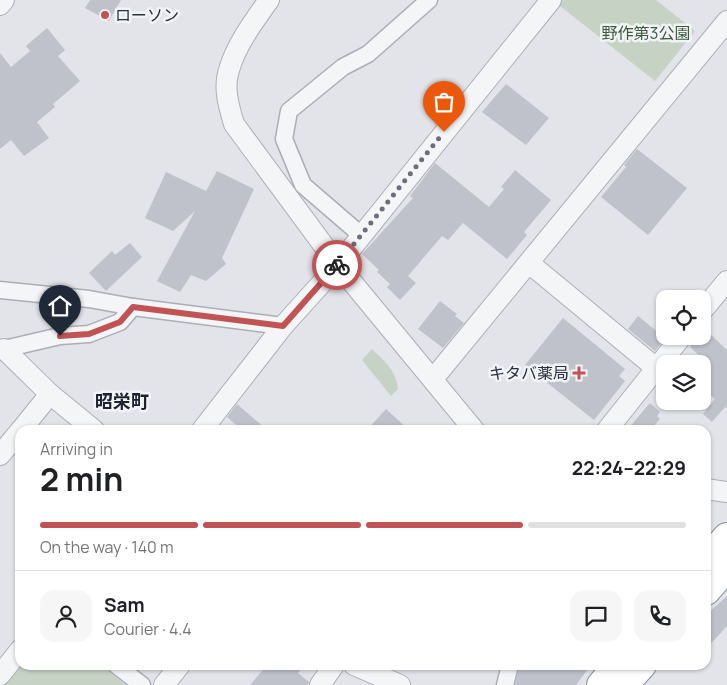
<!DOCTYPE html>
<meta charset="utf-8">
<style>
body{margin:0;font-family:Manrope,"Noto Sans JP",sans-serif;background:#f6f6f6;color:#202124;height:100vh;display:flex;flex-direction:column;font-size:19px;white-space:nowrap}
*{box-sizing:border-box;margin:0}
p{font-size:16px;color:#757577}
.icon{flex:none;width:28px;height:28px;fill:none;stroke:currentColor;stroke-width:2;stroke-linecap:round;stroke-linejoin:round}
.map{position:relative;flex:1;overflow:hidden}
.drawer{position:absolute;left:15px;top:425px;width:696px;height:245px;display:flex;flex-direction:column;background:#fff;border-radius:15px;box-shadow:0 1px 4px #0004}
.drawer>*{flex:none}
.controls{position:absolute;left:656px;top:290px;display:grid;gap:10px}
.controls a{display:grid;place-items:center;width:55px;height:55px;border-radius:10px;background:#fff;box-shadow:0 1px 4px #0004;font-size:25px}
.pin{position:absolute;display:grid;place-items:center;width:42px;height:42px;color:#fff;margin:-51px -21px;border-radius:50% 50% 50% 0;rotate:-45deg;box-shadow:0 0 5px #0007}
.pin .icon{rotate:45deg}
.courier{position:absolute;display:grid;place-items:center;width:50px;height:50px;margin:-25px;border:4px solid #c25355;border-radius:50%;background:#fff;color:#222;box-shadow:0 1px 6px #0007}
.overview em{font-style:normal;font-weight:700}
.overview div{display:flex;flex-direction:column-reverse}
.overview{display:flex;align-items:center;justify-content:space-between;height:85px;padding:0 25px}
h1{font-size:32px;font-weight:700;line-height:38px}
.bar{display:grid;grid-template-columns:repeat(4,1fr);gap:8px 5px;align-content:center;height:60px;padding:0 25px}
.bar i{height:6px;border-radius:4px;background:#e0e0e0}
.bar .current{background:#c25355}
.bar p{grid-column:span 4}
.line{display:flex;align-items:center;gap:12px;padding:0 25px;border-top:1px solid #e0e0e0}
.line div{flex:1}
.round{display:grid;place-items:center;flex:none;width:52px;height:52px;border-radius:15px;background:#f6f6f6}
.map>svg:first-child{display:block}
.green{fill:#c5d2c4}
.building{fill:#bfc2cb}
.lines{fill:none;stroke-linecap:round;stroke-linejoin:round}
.minor-casing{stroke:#abaeb6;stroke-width:19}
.tertiary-casing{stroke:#abaeb6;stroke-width:22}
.trunk-casing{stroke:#8a909e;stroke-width:30}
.minor{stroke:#f4f5f7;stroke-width:16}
.tertiary{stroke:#f4f5f7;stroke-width:20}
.trunk{stroke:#fff;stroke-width:28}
.done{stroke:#6b6f7a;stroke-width:5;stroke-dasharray:0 9}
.route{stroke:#c25355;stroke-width:6}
.poi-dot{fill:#c25355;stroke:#f1f3f6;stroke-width:2}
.labels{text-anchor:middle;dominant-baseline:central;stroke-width:5;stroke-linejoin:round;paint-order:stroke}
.poi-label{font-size:16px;fill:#2b303f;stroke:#f1f3f6;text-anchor:start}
.park-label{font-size:16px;fill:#3c5a3a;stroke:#f1f3f6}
.neighbourhood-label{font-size:18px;font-weight:bold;fill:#1d2130;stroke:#f1f3f6}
</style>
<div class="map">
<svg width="727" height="685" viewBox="0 0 727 685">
<rect width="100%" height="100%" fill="#e2e4e9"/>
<!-- green -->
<g class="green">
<path d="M556 0H656L695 31 655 81 555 2Z"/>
<path d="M372 349C385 362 396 370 398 389L391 396 362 360Z"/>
<path d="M20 663V665H101L125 685H3Z"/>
</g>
<!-- building -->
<g class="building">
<path d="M90 0H121L109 21 85 8Z"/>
<path d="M47 28 65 50 58 56 80 81 53 104 55 107 37 122 49 138 24 156 11 140 0 149V53L11 67 30 51 26 46Z"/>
<path d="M506 84 549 118 526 145 482 112Z"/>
<path d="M637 149 687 188 648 235 601 197 626 167 624 165Z"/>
<path d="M435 163 489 207 504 189 501 187 515 170 551 200 524 232 527 235 507 259 463 223 448 240 442 236 408 276 416 283 400 300 387 287 390 284 377 272 379 270 362 254 413 198 410 196Z"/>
<path d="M217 171 254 189 222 258 226 264 206 281 191 275 180 292 157 281 195 211 173 231 145 218 166 172 206 191Z"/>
<path d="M130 243 142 257 106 291 89 273 112 251 115 255Z"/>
<path d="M440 301 457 314 455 316 464 323 443 348 418 329Z"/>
<path d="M638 316 665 338 655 351 628 329Z"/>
<path d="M563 318 625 369 619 376 625 381 594 420 525 365Z"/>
<path d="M706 330 727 350V409L725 407 712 422 703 414 715 399 702 388V369L707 363 690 347Z"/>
<path d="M650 403 660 412 657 416 660 419 650 430H627Z"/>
<path d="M237 404 267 430H242L227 417Z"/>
<path d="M386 409 409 430H367Z"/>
<path d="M727 596V626L706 649V615Z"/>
<path d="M267 665H305L298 673 309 682 308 685H250Z"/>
<path d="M520 665H591L576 685H515Z"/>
</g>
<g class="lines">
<!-- minor casing -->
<g class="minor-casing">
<g id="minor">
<path d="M361 235 303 185 284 139 289 111 343 67 368 54 429 0"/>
<path d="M0 290 89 299 133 307 283 326"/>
<path d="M0 350 60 336 89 334 120 322 133 307"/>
<path d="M116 665 142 685"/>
<path d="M505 685 510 665"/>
</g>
</g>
<!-- tertiary casing -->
<g class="tertiary-casing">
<g id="tertiary">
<path d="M269 0C254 21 236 45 229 70 223 88 229 107 234 124L338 265 474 430"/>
<path d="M0 5 4 0"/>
<path d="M529 263 656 368"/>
<path d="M702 311 727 281"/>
<path d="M4 349 50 394 94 430"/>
<path d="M433 379 727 21"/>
<path d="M21 430 50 394"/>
<path d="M202 430 283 326 338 265 551 0"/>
<path d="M607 430 682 336"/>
<path d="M0 455 20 431"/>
<path d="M706 489 727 492"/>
<path d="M354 665 400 685"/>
<path d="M0 675 20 650"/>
<path d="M164 685 180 665"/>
<path d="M320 685 334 665"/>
</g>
</g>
<!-- trunk casing -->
<g class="trunk-casing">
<g id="trunk">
<path d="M706 561 727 537"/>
<path d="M706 591 727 567"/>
<path d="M601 685 618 665"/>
<path d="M624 685 642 665"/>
</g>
</g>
<!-- minor -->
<use href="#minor" class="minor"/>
<!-- tertiary -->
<use href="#tertiary" class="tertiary"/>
<!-- trunk -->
<use href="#trunk" class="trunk"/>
</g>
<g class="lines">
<!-- done -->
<path class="done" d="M337 265 444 132"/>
<!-- route -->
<path class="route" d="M60 336 89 334 120 322 133 307 283 326 337 265"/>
</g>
<!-- markers -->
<g class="poi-dot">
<circle cx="105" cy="15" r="5"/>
<path d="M576.5 365.5h5v5h5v5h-5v5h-5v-5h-5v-5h5z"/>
</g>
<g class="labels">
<!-- poi labels -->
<g class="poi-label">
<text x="115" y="15">ローソン</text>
<text x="569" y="373" text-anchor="end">キタバ薬局</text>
</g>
<!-- park labels -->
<g class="park-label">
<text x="646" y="33">野作第3公園</text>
</g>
<!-- neighbourhood labels -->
<g class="neighbourhood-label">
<text x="122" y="401">昭栄町</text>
</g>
</g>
</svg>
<div class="controls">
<a><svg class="icon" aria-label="locate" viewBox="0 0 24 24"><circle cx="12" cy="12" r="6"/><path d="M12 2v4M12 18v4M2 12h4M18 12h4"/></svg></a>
<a><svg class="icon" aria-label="layers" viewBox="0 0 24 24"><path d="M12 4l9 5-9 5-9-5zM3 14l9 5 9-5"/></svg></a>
</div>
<div class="pin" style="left:444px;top:132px;background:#ea580c"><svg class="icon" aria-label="bag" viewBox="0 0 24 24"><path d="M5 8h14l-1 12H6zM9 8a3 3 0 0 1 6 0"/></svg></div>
<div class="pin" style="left:60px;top:336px;background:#1f2937"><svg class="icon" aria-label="home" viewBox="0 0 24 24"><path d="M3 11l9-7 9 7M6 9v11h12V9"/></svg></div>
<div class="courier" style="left:337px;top:265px"><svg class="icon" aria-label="bike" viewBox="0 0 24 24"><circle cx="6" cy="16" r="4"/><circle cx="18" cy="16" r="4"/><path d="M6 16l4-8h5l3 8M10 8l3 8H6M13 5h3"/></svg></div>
<section class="drawer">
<div class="overview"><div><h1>2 min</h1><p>Arriving in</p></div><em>22:24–22:29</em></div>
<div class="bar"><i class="current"></i><i class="current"></i><i class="current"></i><i></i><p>On the way · 140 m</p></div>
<div class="line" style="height:90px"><a class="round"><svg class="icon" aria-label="person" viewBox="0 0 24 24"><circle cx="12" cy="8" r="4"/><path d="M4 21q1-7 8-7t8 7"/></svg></a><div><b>Sam</b><p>Courier · 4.4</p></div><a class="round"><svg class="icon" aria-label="chat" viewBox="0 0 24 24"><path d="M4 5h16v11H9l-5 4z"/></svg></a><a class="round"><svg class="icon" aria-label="phone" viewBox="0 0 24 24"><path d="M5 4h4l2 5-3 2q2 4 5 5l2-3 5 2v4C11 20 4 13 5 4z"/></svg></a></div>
</section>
</div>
